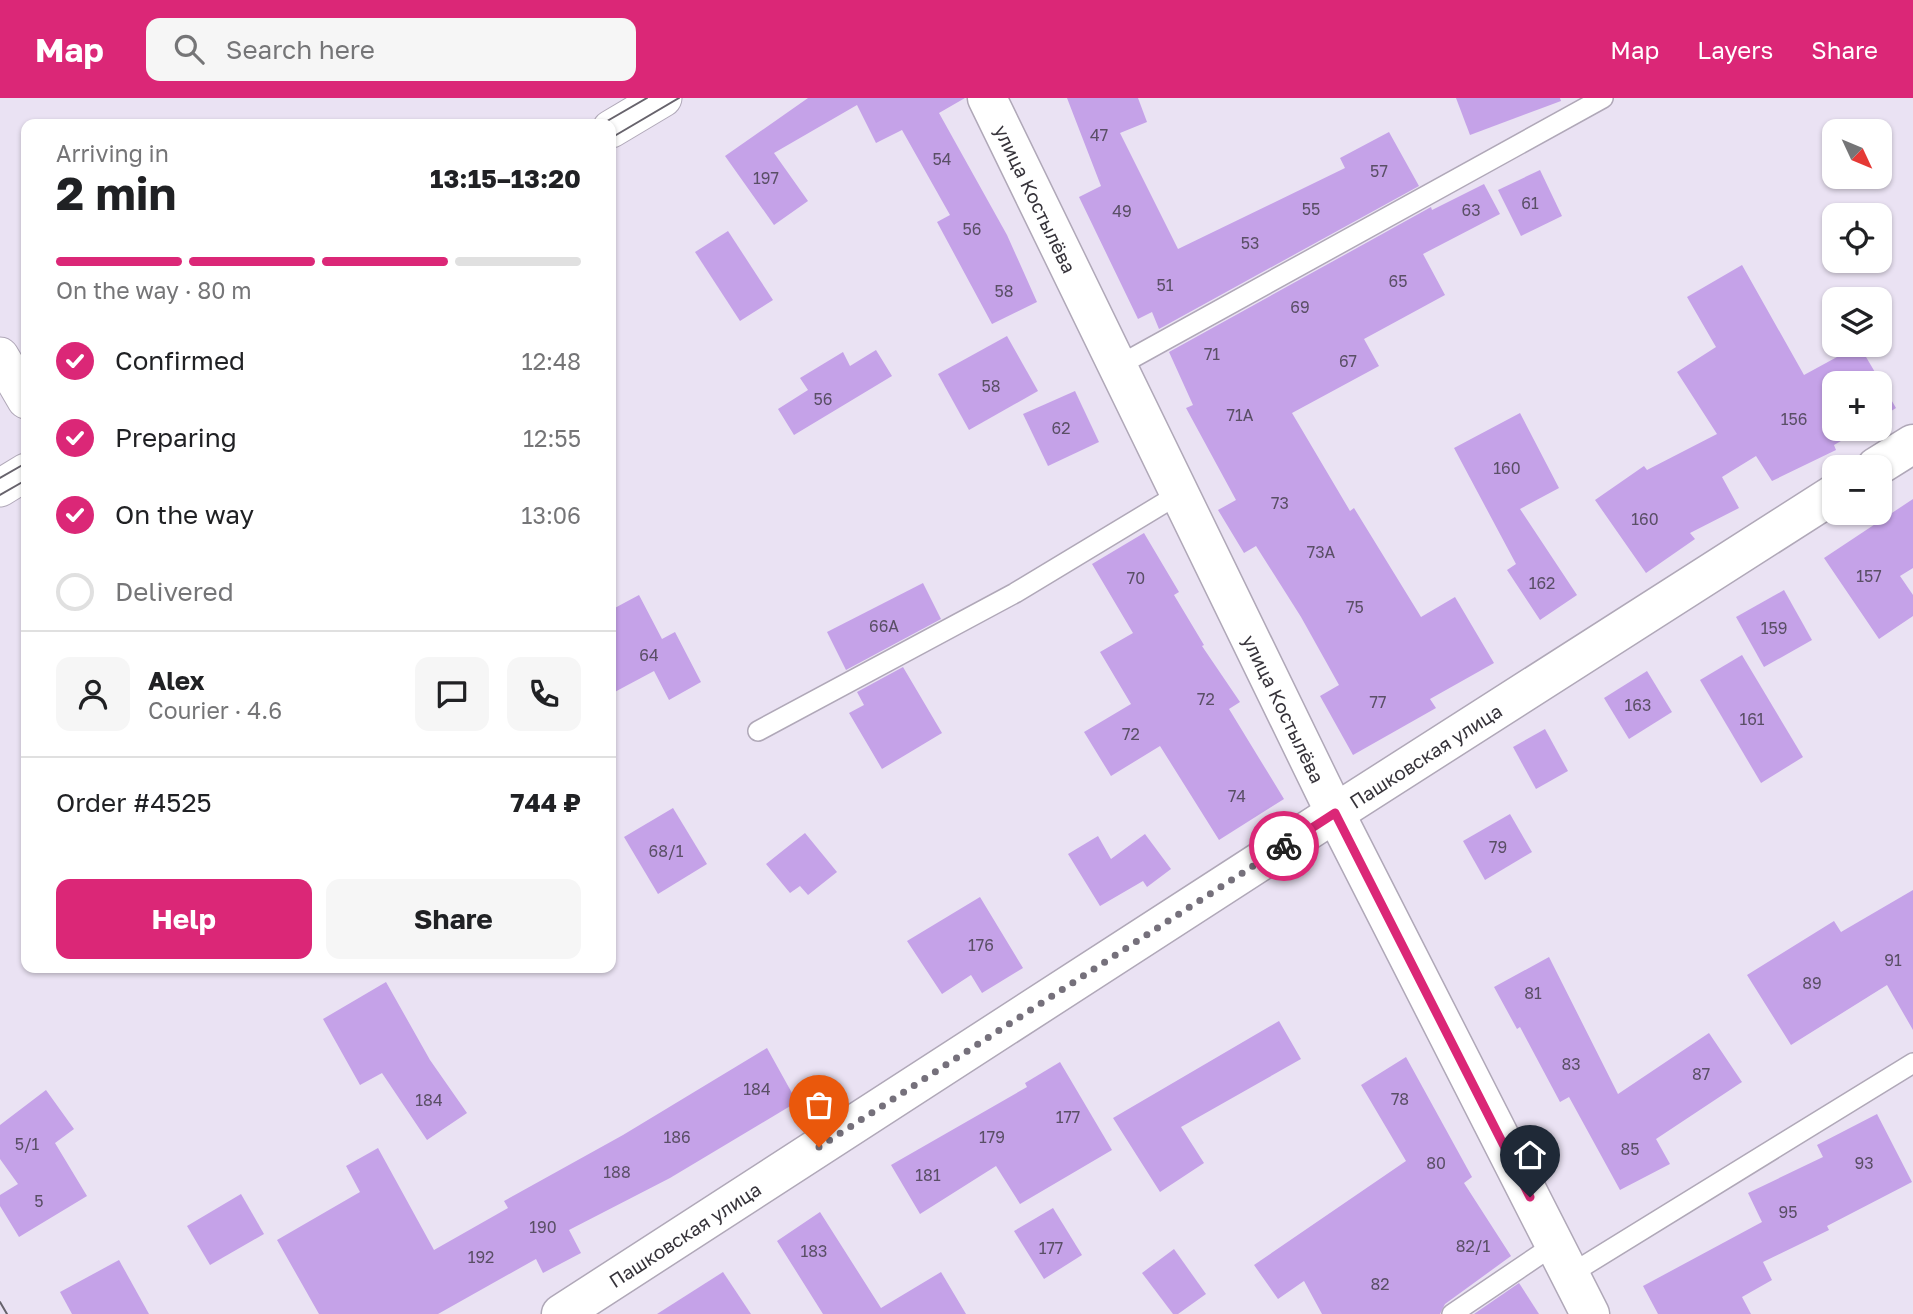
<!DOCTYPE html>
<meta charset="utf-8">
<style>
body{margin:0;font-family:"Golos Text",sans-serif;background:#f6f6f6;color:#202124;height:100vh;display:flex;flex-direction:column;font-size:26px;white-space:nowrap}
*{box-sizing:border-box;margin:0}
p{font-size:23px;color:#757577}
.icon{flex:none;width:38px;height:38px;fill:none;stroke:currentColor;stroke-width:2;stroke-linecap:round;stroke-linejoin:round}
.map{position:relative;flex:1;overflow:hidden}
.side{position:absolute;left:21px;top:21px;width:595px;height:854px;display:flex;flex-direction:column;background:#fff;border-radius:14px;box-shadow:0 2px 5px #0004}
.side>*{flex:none}
.needle{width:46px;rotate:134deg}
.buttons{position:absolute;left:1822px;top:21px;display:grid;gap:14px}
.buttons a{display:grid;place-items:center;width:70px;height:70px;border-radius:14px;background:#fff;box-shadow:0 2px 5px #0004;font-size:35px}
.pin{position:absolute;display:grid;place-items:center;width:60px;height:60px;color:#fff;margin:-72px -30px;border-radius:50% 50% 50% 0;rotate:-45deg;box-shadow:0 0 7px #0007}
.pin .icon{rotate:45deg}
.courier{position:absolute;display:grid;place-items:center;width:70px;height:70px;margin:-35px;border:5px solid #db2777;border-radius:50%;background:#fff;color:#222;box-shadow:0 2px 9px #0007}
.head em{font-style:normal;font-weight:700}
.head div{display:flex;flex-direction:column-reverse}
.head{display:flex;align-items:center;justify-content:space-between;height:119px;padding:0 35px}
h1{font-size:46px;font-weight:700;line-height:52px}
.bar{display:grid;grid-template-columns:repeat(4,1fr);gap:10px 7px;align-content:center;height:84px;padding:0 35px}
.bar i{height:9px;border-radius:5px;background:#e0e0e0}
.bar .active{background:#db2777}
.bar p{grid-column:span 4}
.line{display:flex;align-items:center;gap:18px;padding:0 35px;border-top:2px solid #e0e0e0}
.line div{flex:1}
.round{display:grid;place-items:center;flex:none;width:74px;height:74px;border-radius:14px;background:#f6f6f6}
ol{padding:0 35px;list-style:none}
li{display:flex;align-items:center;gap:21px;height:77px}
li p{margin-inline-start:auto}
li .icon{padding:7px;border-radius:50%;background:#db2777;color:#fff;stroke-width:4}
li:last-child{color:#757577}
li i{width:38px;height:38px;border:4px solid #e0e0e0;border-radius:50%}
.cta{display:flex;gap:14px;margin-top:auto;padding:14px 35px}
.cta a{flex:1;height:80px;border-radius:14px;background:#db2777;color:#fff;font-size:28px;font-weight:700;line-height:80px;text-align:center}
.cta a+a{background:#f6f6f6;color:#202124}
header{display:flex;align-items:center;gap:42px;box-sizing:border-box;height:98px;padding:0 35px;background:#db2777;color:#fff}
header strong{font-size:33px}
nav{display:flex;gap:38px;margin-inline-start:auto;font-size:24px}
.search{width:490px;height:63px;background:#f6f6f6;display:flex;align-items:center;gap:18px;box-sizing:border-box;padding:0 24px;border-radius:14px;color:#757577;font-size:26px}
.map>svg:first-child{display:block}
.building{fill:#c5a2e8}
.lines{fill:none;stroke-linecap:round;stroke-linejoin:round}
.service-casing{stroke:#b0a8b8;stroke-width:22}
.minor-casing{stroke:#b0a8b8;stroke-width:39}
.tertiary-casing{stroke:#b0a8b8;stroke-width:41}
.secondary-casing{stroke:#b0a8b8;stroke-width:41}
.service{stroke:#fff;stroke-width:19}
.minor{stroke:#fff;stroke-width:37}
.tertiary{stroke:#fff;stroke-width:38}
.secondary{stroke:#fff;stroke-width:38}
.tram{stroke:#67636c;stroke-width:2}
.done{stroke:#75707b;stroke-width:7;stroke-dasharray:0 12.6}
.route{stroke:#db2777;stroke-width:9}
.labels{text-anchor:middle;dominant-baseline:central;stroke-width:5;stroke-linejoin:round;paint-order:stroke}
.number-label{font-size:16px;fill:#5a4f66}
.street-label{font-size:19px;fill:#36333a;stroke:#eae2f3}
</style>
<header>
<strong>Map</strong>
<div class="search"><svg class="icon" aria-label="search" viewBox="0 0 24 24"><circle cx="10" cy="10" r="6"/><path d="M15 15l6 6"/></svg>Search here</div>
<nav><a>Map</a><a>Layers</a><a>Share</a></nav>
</header>
<div class="map">
<svg width="1913" height="1216" viewBox="0 0 1913 1216">
<rect width="100%" height="100%" fill="#eae2f3"/>
<!-- building -->
<g class="building">
<path d="M808 0H965L939 15 1007 137 1037 204 992 226 937 124 950 117 902 32 876 45 857 7 774 55 808 103 774 127 725 58Z"/>
<path d="M1067 0H1138L1147 24 1120 35 1178 151 1345 70 1340 60 1389 34 1419 88 1159 231 1152 214 1138 221 1079 99 1101 88Z"/>
<path d="M1456 0H1560L1561 3 1470 37Z"/>
<path d="M1540 72 1562 118 1521 138 1498 92Z"/>
<path d="M1484 86 1500 116 1423 156 1445 197 1364 241 1379 268 1292 315 1350 413 1354 410 1421 519 1455 499 1494 565 1430 601 1436 610 1353 657 1320 598 1339 587 1301 519 1256 448 1244 455 1218 412 1236 402 1186 310 1193 307 1169 254 1431 109 1432 112Z"/>
<path d="M728 133 773 202 740 223 695 154Z"/>
<path d="M1742 167 1804 277 1859 247 1896 310 1880 320V285H1834V331H1862L1834 347 1836 352 1772 383 1756 358 1722 379 1739 410 1690 435 1695 441 1646 475 1595 402 1644 368 1647 372 1717 336 1677 274 1716 249 1687 199Z"/>
<path d="M1007 238 1038 293 969 332 938 276Z"/>
<path d="M876 252 892 278 794 337 778 311 808 292 800 280 843 254 850 268Z"/>
<path d="M1075 293 1099 344 1048 368 1023 316Z"/>
<path d="M1520 315 1559 390 1520 411 1577 497 1540 522 1507 472 1516 466 1454 350Z"/>
<path d="M1913 401V470L1900 478 1913 497V518L1879 541 1824 460Z"/>
<path d="M1144 435 1179 494 1174 497 1204 547 1202 548 1240 604 1229 611 1284 701 1219 742 1160 648 1111 678 1084 634 1131 606 1100 554 1133 535 1092 466Z"/>
<path d="M923 485 941 521 846 572 827 534Z"/>
<path d="M1784 492 1812 542 1764 569 1736 519Z"/>
<path d="M639 497 662 541 675 534 701 584 669 602 654 573 611 596V512Z"/>
<path d="M1742 557 1803 659 1761 685 1700 582Z"/>
<path d="M903 569 942 635 882 671 849 615 864 607 857 594Z"/>
<path d="M1647 573 1672 614 1629 641 1604 600Z"/>
<path d="M1545 631 1568 673 1536 691 1513 649Z"/>
<path d="M673 710 707 766 658 796 624 739Z"/>
<path d="M1510 716 1532 754 1485 782 1463 743Z"/>
<path d="M805 735 837 774 808 797 800 788 790 795 766 766Z"/>
<path d="M1145 736 1171 771 1147 789 1143 783 1100 808 1068 756 1098 738 1111 761Z"/>
<path d="M1913 792V932L1887 887 1791 947 1747 877 1834 823 1841 834Z"/>
<path d="M980 799 1023 870 982 895 971 877 942 896 907 843Z"/>
<path d="M1549 859 1618 996 1709 935 1742 984 1656 1041 1670 1066 1620 1092 1569 999 1560 1004 1520 929 1517 931 1494 889Z"/>
<path d="M386 884 430 962 467 1015 427 1042 382 975 360 987 323 921Z"/>
<path d="M1279 923 1301 961 1181 1029 1204 1065 1160 1094 1113 1020Z"/>
<path d="M767 950 797 1004 670 1080 569 1132 581 1155 543 1175 536 1161 438 1216H319L277 1142 360 1094 346 1068 378 1050 434 1152 508 1110 504 1103 623 1037Z"/>
<path d="M1406 959 1472 1079 1464 1085 1511 1158 1445 1206 1440 1216H1322L1304 1183 1278 1201 1254 1167 1406 1063 1361 987Z"/>
<path d="M1060 964 1112 1052 1020 1106 996 1068 920 1116 891 1067 1027 989 1025 985Z"/>
<path d="M46 992 74 1031 55 1045 87 1098 19 1139 0 1108V1097L18 1086 0 1061V1027Z"/>
<path d="M1877 1016 1912 1084 1827 1128 1829 1132 1763 1164 1772 1182 1742 1199 1751 1216H1658L1643 1188 1762 1124 1748 1095 1823 1059 1817 1047Z"/>
<path d="M241 1096 264 1136 210 1167 187 1128Z"/>
<path d="M1053 1110 1082 1157 1044 1181 1014 1133Z"/>
<path d="M820 1114 881 1210 941 1174 966 1216H823L777 1143Z"/>
<path d="M1174 1151 1206 1196 1178 1216H1173L1142 1175Z"/>
<path d="M119 1162 149 1216H72L60 1194Z"/>
<path d="M723 1174 751 1216H657Z"/>
<path d="M1519 1185 1539 1216H1474Z"/>
</g>
<g class="lines">
<!-- service casing -->
<g class="service-casing">
<g id="service">
<path d="M1116 269 1603 0"/>
<path d="M758 633 1015 495 1179 396"/>
<path d="M1569 1177 1913 965"/>
<path d="M1452 1216 1554 1147"/>
</g>
</g>
<!-- minor casing -->
<g class="minor-casing">
<g id="minor">
<path d="M611 31 663 0"/>
<path d="M0 258 26 302"/>
<path d="M0 390 26 374"/>
</g>
</g>
<!-- tertiary casing -->
<g class="tertiary-casing">
<g id="tertiary">
<path d="M1876 369 1913 346"/>
<path id="s1" d="M561 1216 1335 715 1834 396"/>
</g>
</g>
<!-- secondary casing -->
<g class="secondary-casing">
<g id="secondary">
<path id="s2" d="M987 0 1335 715 1590 1216"/>
</g>
</g>
<!-- service -->
<use href="#service" class="service"/>
<!-- minor -->
<use href="#minor" class="minor"/>
<!-- tertiary -->
<use href="#tertiary" class="tertiary"/>
<!-- secondary -->
<use href="#secondary" class="secondary"/>
<!-- tram -->
<g class="tram">
<path d="M602 26 647 0"/>
<path d="M611 40 679 0"/>
<path d="M0 380 26 365"/>
<path d="M0 397 26 382"/>
<path d="M0 1204 7 1216"/>
</g>
</g>
<g class="lines">
<!-- done -->
<path class="done" d="M819 1049 1284 748"/>
<!-- route -->
<path class="route" d="M1284 748 1335 715 1530 1099"/>
</g>
<g class="labels">
<!-- number labels -->
<g class="number-label">
<text x="1099" y="37">47</text>
<text x="942" y="61">54</text>
<text x="1379" y="73">57</text>
<text x="766" y="80">197</text>
<text x="1530" y="105">61</text>
<text x="1311" y="111">55</text>
<text x="1471" y="112">63</text>
<text x="1122" y="113">49</text>
<text x="972" y="131">56</text>
<text x="1250" y="145">53</text>
<text x="1398" y="183">65</text>
<text x="1165" y="187">51</text>
<text x="1004" y="193">58</text>
<text x="1300" y="209">69</text>
<text x="1212" y="256">71</text>
<text x="1348" y="263">67</text>
<text x="991" y="288">58</text>
<text x="823" y="301">56</text>
<text x="1240" y="317">71А</text>
<text x="1794" y="321">156</text>
<text x="1061" y="330">62</text>
<text x="1507" y="370">160</text>
<text x="1280" y="405">73</text>
<text x="1645" y="421">160</text>
<text x="1321" y="454">73А</text>
<text x="1869" y="478">157</text>
<text x="1136" y="480">70</text>
<text x="1542" y="485">162</text>
<text x="1355" y="509">75</text>
<text x="884" y="528">66А</text>
<text x="1774" y="530">159</text>
<text x="649" y="557">64</text>
<text x="1206" y="601">72</text>
<text x="1378" y="604">77</text>
<text x="1638" y="607">163</text>
<text x="1752" y="621">161</text>
<text x="1131" y="636">72</text>
<text x="1237" y="698">74</text>
<text x="1498" y="749">79</text>
<text x="666" y="753">68/1</text>
<text x="981" y="847">176</text>
<text x="1893" y="862">91</text>
<text x="1812" y="885">89</text>
<text x="1533" y="895">81</text>
<text x="1571" y="966">83</text>
<text x="1701" y="976">87</text>
<text x="757" y="991">184</text>
<text x="1400" y="1001">78</text>
<text x="429" y="1002">184</text>
<text x="1068" y="1019">177</text>
<text x="677" y="1039">186</text>
<text x="992" y="1039">179</text>
<text x="27" y="1046">5/1</text>
<text x="1630" y="1051">85</text>
<text x="1436" y="1065">80</text>
<text x="1864" y="1065">93</text>
<text x="617" y="1074">188</text>
<text x="928" y="1077">181</text>
<text x="39" y="1103">5</text>
<text x="1788" y="1114">95</text>
<text x="543" y="1129">190</text>
<text x="1473" y="1148">82/1</text>
<text x="1051" y="1150">177</text>
<text x="814" y="1153">183</text>
<text x="481" y="1159">192</text>
<text x="1380" y="1186">82</text>
</g>
<!-- street labels -->
<g class="street-label">
<text stroke="none"><textPath href="#s2" startOffset="112">улица Костылёва</textPath></text>
<text stroke="none"><textPath href="#s2" startOffset="679">улица Костылёва</textPath></text>
<text stroke="none"><textPath href="#s1" startOffset="1029">Пашковская улица</textPath></text>
<text stroke="none"><textPath href="#s1" startOffset="147">Пашковская улица</textPath></text>
</g>
</g>
</svg>
<div class="buttons">
<a><svg class="needle" viewBox="-14 -14 28 28"><path d="M0-13l5 13h-10z" fill="#e53935"/><path d="M0 13l5-13h-10z" fill="#757577"/></svg></a>
<a><svg class="icon" aria-label="locate" viewBox="0 0 24 24"><circle cx="12" cy="12" r="6"/><path d="M12 2v4M12 18v4M2 12h4M18 12h4"/></svg></a>
<a><svg class="icon" aria-label="layers" viewBox="0 0 24 24"><path d="M12 4l9 5-9 5-9-5zM3 14l9 5 9-5"/></svg></a>
<a>+</a>
<a>−</a>
</div>
<div class="pin" style="left:819px;top:1049px;background:#ea580c"><svg class="icon" aria-label="bag" viewBox="0 0 24 24"><path d="M5 8h14l-1 12H6zM9 8a3 3 0 0 1 6 0"/></svg></div>
<div class="pin" style="left:1530px;top:1099px;background:#1f2937"><svg class="icon" aria-label="home" viewBox="0 0 24 24"><path d="M3 11l9-7 9 7M6 9v11h12V9"/></svg></div>
<div class="courier" style="left:1284px;top:748px"><svg class="icon" aria-label="bike" viewBox="0 0 24 24"><circle cx="6" cy="16" r="4"/><circle cx="18" cy="16" r="4"/><path d="M6 16l4-8h5l3 8M10 8l3 8H6M13 5h3"/></svg></div>
<section class="side">
<div class="head"><div><h1>2 min</h1><p>Arriving in</p></div><em>13:15–13:20</em></div>
<div class="bar"><i class="active"></i><i class="active"></i><i class="active"></i><i></i><p>On the way · 80 m</p></div>
<ol>
<li><svg class="icon" aria-label="check" viewBox="0 0 24 24"><path d="M5 12l5 5 9-10"/></svg>Confirmed<p>12:48</p></li>
<li><svg class="icon" aria-label="check" viewBox="0 0 24 24"><path d="M5 12l5 5 9-10"/></svg>Preparing<p>12:55</p></li>
<li><svg class="icon" aria-label="check" viewBox="0 0 24 24"><path d="M5 12l5 5 9-10"/></svg>On the way<p>13:06</p></li>
<li><i></i>Delivered</li>
</ol>
<div class="line" style="height:126px"><a class="round"><svg class="icon" aria-label="person" viewBox="0 0 24 24"><circle cx="12" cy="8" r="4"/><path d="M4 21q1-7 8-7t8 7"/></svg></a><div><b>Alex</b><p>Courier · 4.6</p></div><a class="round"><svg class="icon" aria-label="chat" viewBox="0 0 24 24"><path d="M4 5h16v11H9l-5 4z"/></svg></a><a class="round"><svg class="icon" aria-label="phone" viewBox="0 0 24 24"><path d="M5 4h4l2 5-3 2q2 4 5 5l2-3 5 2v4C11 20 4 13 5 4z"/></svg></a></div>
<div class="line" style="height:91px"><div>Order #4525</div><b>744 ₽</b></div>
<div class="cta"><a>Help</a><a>Share</a></div>
</section>
</div>
